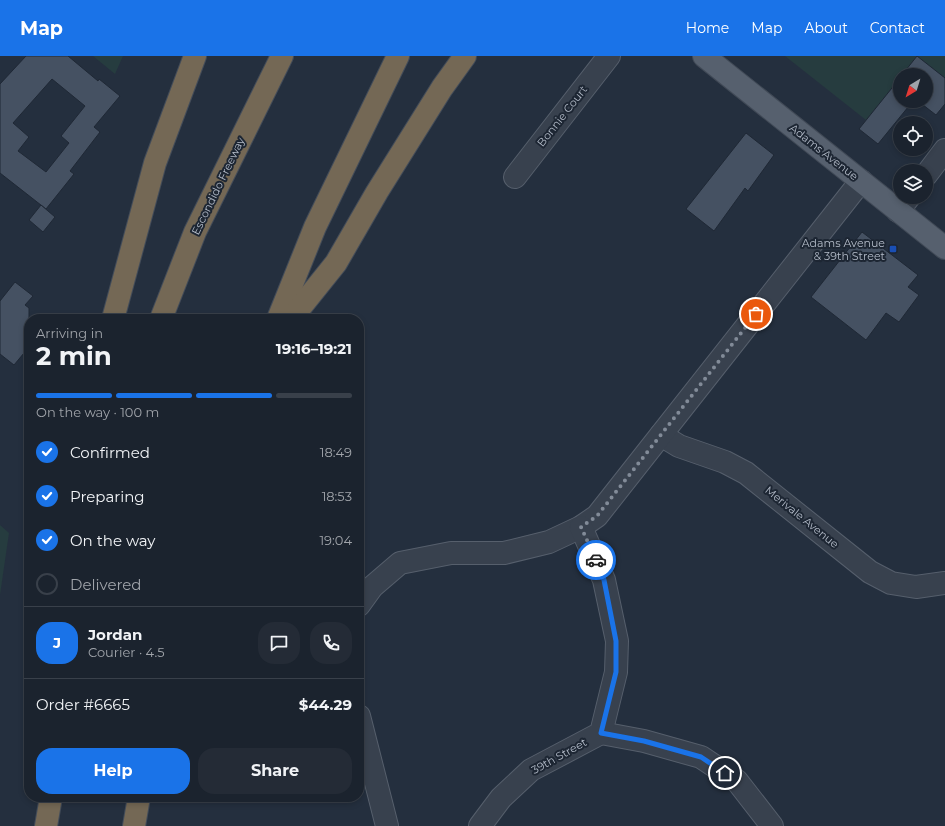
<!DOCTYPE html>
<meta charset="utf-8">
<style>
body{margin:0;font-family:Montserrat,sans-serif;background:#242b36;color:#f1f3f6;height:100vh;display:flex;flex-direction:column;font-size:15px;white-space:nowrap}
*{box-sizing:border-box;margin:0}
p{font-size:13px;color:#a0a4aa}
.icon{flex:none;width:22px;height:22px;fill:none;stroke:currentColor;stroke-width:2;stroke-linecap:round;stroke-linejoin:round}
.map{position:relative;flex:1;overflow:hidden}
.drawer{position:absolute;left:24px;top:258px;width:340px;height:488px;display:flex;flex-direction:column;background:#1b232e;border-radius:16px;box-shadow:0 2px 6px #0003,0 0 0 1px #39404a}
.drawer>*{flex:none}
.needle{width:26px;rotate:218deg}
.fabs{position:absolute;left:893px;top:12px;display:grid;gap:8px}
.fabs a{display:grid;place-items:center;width:40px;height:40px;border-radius:50%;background:#1b232e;box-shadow:0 2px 6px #0003,0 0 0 1px #39404a;font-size:20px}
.pin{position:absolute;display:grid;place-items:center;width:34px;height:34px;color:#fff;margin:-17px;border:2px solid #fff;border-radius:50%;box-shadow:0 1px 4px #0007}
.courier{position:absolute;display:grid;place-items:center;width:40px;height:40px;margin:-20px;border:3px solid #1a73e8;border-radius:50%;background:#fff;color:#222;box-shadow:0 1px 5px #0007}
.summary em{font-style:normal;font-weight:700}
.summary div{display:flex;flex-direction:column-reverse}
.summary{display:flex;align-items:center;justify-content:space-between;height:68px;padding:0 12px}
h1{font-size:26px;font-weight:700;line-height:30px}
.bar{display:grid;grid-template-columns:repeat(4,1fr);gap:6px 4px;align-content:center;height:48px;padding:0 12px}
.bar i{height:5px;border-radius:3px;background:#39404a}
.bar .selected{background:#1a73e8}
.bar p{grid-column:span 4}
.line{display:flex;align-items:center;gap:10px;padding:0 12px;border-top:1px solid #39404a}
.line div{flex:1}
.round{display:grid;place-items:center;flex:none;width:42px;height:42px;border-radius:16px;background:#242b36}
ol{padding:0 12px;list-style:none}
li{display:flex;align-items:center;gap:12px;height:44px}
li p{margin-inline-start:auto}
li .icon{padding:4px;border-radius:50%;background:#1a73e8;color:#fff;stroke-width:4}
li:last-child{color:#a0a4aa}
li i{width:22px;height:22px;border:2px solid #39404a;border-radius:50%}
.action{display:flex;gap:8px;margin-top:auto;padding:8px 12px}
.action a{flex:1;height:46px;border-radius:16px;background:#1a73e8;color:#fff;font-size:16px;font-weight:700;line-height:46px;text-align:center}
.action a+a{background:#242b36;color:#f1f3f6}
header{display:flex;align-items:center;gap:24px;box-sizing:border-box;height:56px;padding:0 20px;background:#1a73e8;color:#fff}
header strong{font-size:19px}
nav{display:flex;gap:22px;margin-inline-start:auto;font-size:14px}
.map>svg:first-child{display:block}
.green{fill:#263c3f}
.building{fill:#455162;stroke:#1f2835;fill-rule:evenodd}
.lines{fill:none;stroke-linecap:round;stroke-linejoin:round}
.minor-casing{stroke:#565f6c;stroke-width:24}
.major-casing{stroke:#414a57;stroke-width:24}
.highway-casing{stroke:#434c59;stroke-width:24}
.minor{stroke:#38414e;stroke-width:22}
.major{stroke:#56606e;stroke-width:22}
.highway{stroke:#746855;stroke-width:22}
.done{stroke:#828b98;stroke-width:4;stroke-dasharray:0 7.2}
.route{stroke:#1a73e8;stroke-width:5}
.transit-dot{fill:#1a4fb4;stroke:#1d2633;stroke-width:1.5}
.labels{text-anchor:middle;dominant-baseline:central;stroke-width:4;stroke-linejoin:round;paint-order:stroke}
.street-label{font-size:11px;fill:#b4bcc9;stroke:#1d2633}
.poi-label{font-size:11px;fill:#b4bcc9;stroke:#1d2633;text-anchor:end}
</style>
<header>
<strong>Map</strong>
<nav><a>Home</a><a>Map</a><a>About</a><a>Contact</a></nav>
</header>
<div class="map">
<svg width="945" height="770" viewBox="0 0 945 770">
<rect width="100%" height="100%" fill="#242f3e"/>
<!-- green -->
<g class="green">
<path d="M93 0H123L115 18Z"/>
<path d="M785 0H945V22L917 1 902 19H900V22L866 64Z"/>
<path d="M0 469 9 477 0 539Z"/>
</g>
<!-- building -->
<g class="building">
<path d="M26 0H68L98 25 99 23 120 40 94 71 100 76 70 115 74 118 46 153 0 117V28ZM52 23 85 50 61 80 69 87 46 116 18 95 29 81 13 67Z"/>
<path d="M917 0 945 22V48L936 59 918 45H926V19H902Z"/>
<path d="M900 22V45H913L878 88 859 73Z"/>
<path d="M746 77 774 99 748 135 745 132 714 175 686 153Z"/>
<path d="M41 149 55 161 43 176 29 164Z"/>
<path d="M862 176 918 219 908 231 919 239 899 266 886 257 866 284 811 241Z"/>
<path d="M15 226 33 240 25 249 29 252V291L14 309 0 298V245Z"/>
</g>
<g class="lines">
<!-- minor casing -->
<g class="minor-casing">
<g id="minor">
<path d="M926 119 945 94"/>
<path d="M515 121 609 0"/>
<path d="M898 155 909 141"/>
<path d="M661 379 679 390 725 406 746 417 870 516 891 527 916 531 945 527"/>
<path d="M359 549 372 531 400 507 451 497H504L549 486 581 471 597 460 861 125"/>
<path d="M359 660 387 770"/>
<path d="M601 677 644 685 701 701 737 725 772 770"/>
<path d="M480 770 501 742 531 714 601 677 616 616 617 585 604 524 581 471"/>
</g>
</g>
<!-- major casing -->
<g class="major-casing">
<path id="major" d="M704 0 945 192"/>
</g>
<!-- highway casing -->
<g class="highway-casing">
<g id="highway">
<path d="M113 263 155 107 195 0"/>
<path d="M161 263 195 176 282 0"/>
<path d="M278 263 315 171 398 0"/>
<path d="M291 263 336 207 377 136 442 32 465 0"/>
<path d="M46 770 51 741"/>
<path d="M134 770 139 741"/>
</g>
</g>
<!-- minor -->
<use href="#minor" class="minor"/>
<!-- major -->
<use href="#major" class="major"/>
<!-- highway -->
<use href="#highway" class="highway"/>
</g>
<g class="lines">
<!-- done -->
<path class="done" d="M596 504 581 471 597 460 756 258"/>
<!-- route -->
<path class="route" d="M596 504 604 524 616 585V616L601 677 644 685 701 701 725 717"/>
</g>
<!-- markers -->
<rect class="transit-dot" x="889" y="189" width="8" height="8" rx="2"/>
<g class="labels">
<!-- street labels -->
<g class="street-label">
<text transform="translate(562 60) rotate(-52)">Bonnie Court</text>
<text transform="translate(824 96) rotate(38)">Adams Avenue</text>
<text transform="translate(218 130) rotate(-64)">Escondido Freeway</text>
<text transform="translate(802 461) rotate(39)">Merivale Avenue</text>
<text transform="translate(559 700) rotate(-29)">39th Street</text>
</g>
<!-- poi labels -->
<g class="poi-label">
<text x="885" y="187">Adams Avenue<tspan x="885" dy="13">&amp; 39th Street</tspan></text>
</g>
</g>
</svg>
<div class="fabs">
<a><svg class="needle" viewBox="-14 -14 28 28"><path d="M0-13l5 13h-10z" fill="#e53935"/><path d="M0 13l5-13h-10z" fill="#a0a4aa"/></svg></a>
<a><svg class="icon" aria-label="locate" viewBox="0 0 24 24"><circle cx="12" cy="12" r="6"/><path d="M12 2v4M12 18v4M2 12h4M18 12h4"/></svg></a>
<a><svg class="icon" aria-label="layers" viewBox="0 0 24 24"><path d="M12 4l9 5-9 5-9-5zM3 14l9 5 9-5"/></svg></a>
</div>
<div class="pin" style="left:756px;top:258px;background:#ea580c"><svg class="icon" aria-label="bag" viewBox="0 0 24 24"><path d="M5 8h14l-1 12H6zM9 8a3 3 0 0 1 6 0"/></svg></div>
<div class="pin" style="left:725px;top:717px;background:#1f2937"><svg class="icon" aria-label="home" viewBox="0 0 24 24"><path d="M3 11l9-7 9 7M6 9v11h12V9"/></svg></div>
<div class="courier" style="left:596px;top:504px"><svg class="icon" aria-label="car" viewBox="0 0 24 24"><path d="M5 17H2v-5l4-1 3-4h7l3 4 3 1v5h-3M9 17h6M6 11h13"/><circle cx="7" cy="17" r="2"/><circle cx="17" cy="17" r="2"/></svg></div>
<section class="drawer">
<div class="summary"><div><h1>2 min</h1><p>Arriving in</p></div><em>19:16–19:21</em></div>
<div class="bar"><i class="selected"></i><i class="selected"></i><i class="selected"></i><i></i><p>On the way · 100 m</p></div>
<ol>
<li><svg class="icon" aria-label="check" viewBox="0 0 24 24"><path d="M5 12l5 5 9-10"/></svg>Confirmed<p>18:49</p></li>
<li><svg class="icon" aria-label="check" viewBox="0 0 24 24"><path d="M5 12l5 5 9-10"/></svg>Preparing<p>18:53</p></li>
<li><svg class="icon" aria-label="check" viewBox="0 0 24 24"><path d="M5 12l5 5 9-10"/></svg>On the way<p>19:04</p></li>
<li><i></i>Delivered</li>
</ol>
<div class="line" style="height:72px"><b class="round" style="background:#1a73e8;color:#fff">J</b><div><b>Jordan</b><p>Courier · 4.5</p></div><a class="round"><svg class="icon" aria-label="chat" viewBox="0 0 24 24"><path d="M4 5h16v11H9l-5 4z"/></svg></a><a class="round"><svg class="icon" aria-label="phone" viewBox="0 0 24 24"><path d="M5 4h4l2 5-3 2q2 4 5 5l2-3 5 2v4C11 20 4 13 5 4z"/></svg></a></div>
<div class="line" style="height:52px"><div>Order #6665</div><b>$44.29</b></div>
<div class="action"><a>Help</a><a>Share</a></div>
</section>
</div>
